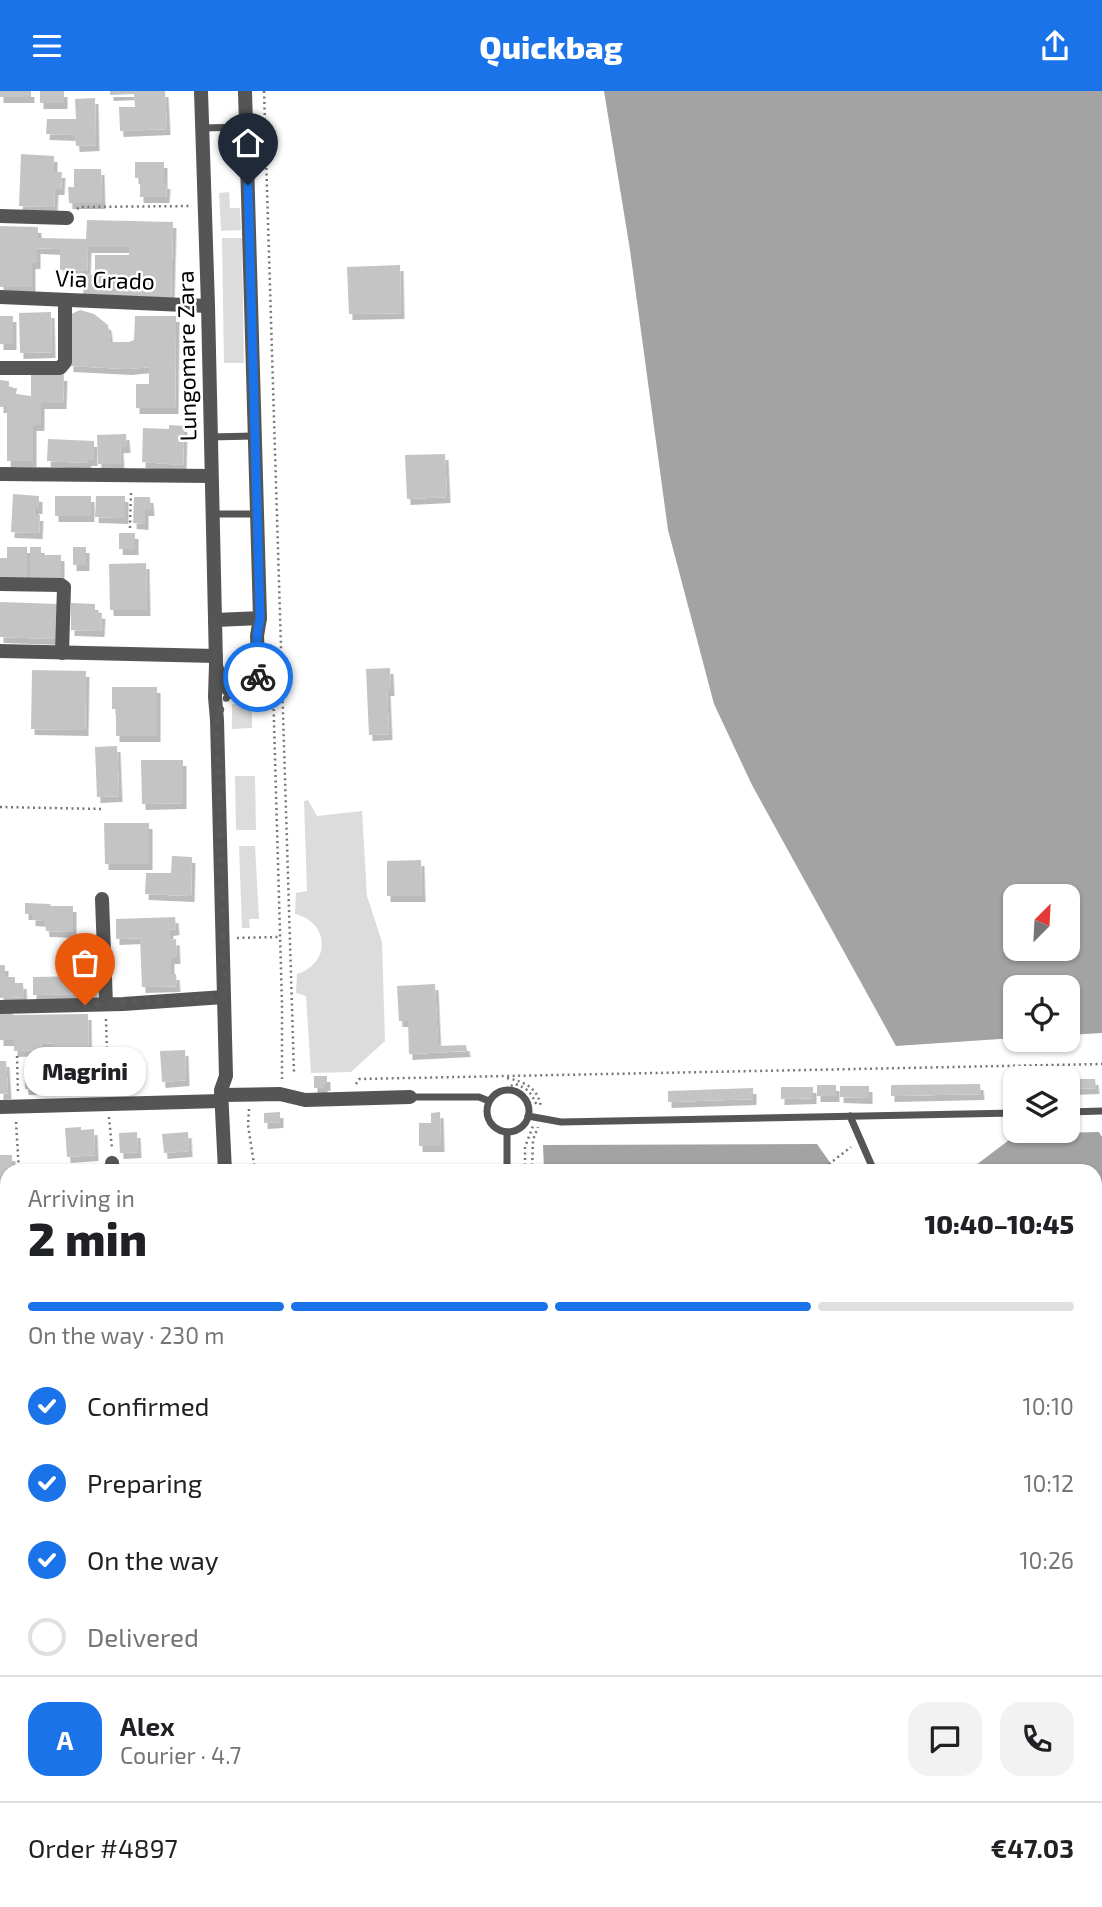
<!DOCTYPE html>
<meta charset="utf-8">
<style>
body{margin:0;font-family:"Exo 2",sans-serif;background:#f2f2f2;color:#202124;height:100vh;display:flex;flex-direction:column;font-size:26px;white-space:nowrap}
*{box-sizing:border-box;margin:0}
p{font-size:23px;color:#757577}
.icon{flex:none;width:38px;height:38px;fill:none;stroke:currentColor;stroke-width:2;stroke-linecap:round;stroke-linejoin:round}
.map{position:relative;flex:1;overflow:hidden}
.sheet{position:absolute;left:0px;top:1073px;width:1102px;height:744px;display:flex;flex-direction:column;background:#fff;border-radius:21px 21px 0 0;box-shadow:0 2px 5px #0004}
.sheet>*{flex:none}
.needle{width:46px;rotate:24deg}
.controls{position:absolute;left:1003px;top:793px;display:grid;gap:14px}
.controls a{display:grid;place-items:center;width:77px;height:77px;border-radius:14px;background:#fff;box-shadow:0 2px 5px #0004;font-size:35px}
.pin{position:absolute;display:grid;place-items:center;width:60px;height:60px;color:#fff;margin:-72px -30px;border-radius:50% 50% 50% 0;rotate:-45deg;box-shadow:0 0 7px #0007}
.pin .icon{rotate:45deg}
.courier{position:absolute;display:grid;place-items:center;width:70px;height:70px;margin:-35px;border:5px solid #1a73e8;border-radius:50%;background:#fff;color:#222;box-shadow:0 2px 9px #0007}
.bubble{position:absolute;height:49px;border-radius:21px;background:#fff;box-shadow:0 2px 5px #0004;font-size:23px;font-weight:800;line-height:49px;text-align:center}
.head em{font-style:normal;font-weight:800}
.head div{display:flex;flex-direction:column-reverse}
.head{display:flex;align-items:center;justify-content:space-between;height:119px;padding:0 28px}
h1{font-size:46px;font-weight:800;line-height:52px}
.bar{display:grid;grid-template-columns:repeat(4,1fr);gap:10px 7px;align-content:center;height:84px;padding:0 28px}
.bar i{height:9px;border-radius:5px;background:#e0e0e0}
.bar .on{background:#1a73e8}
.bar p{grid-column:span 4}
.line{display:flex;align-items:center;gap:18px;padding:0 28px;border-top:2px solid #e0e0e0}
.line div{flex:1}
.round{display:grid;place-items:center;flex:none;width:74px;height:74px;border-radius:21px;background:#f2f2f2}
ol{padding:0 28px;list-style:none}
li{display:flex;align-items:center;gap:21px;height:77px}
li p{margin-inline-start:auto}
li .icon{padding:7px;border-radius:50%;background:#1a73e8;color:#fff;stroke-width:4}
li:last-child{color:#757577}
li i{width:38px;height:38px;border:4px solid #e0e0e0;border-radius:50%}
header{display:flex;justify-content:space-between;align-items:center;height:91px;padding:0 28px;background:#1a73e8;color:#fff;font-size:32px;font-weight:800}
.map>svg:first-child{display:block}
.green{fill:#dcdcdc}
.water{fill:#a3a3a3;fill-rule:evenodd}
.building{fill:#c4c4c4;filter:url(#shadow)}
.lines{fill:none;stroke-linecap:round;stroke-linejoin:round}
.path{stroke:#777;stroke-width:2.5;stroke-dasharray:2 3.5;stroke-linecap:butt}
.service{stroke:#555;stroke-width:7}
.minor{stroke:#555;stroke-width:14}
.tertiary{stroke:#555;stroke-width:14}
.done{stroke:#595959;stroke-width:7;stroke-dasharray:0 12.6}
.route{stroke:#1a73e8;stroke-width:9}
.labels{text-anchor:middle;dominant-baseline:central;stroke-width:5;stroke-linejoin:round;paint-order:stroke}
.street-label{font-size:23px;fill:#000;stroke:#fff}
</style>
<header><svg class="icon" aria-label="menu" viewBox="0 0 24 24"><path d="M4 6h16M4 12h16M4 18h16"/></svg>Quickbag<svg class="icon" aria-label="share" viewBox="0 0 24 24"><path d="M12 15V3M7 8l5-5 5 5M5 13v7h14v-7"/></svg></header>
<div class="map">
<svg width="1102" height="1816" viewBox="0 0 1102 1816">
<defs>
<filter id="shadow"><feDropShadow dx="3.5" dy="6" stdDeviation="0" flood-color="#0004"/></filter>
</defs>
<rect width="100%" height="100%" fill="#fff"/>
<!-- green -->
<g class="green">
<path d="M229 101 230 117H240L241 139 221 140 219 102Z"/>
<path d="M222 147H242L244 272H224Z"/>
<path d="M252 612V637L232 638V613Z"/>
<path d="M235 685H255L256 739H236Z"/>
<path d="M308 709 317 725 362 720 367 805 382 851 385 950 351 981 311 982 306 905 296 902 297 883C331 873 330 831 295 823L296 802 307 800 304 710Z"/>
<path d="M239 755H255L259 828H249L250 837H242Z"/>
</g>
<!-- water -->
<g class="water">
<path d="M604 0H1102V942L1068 944V896H1015V947L896 955 752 694 714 613 668 439 630 159ZM1015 805H1068V858H1015Z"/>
<path d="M1099 1041 1102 1046V1385L1096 1376V1080H968L1017 1043Z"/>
<path d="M817 1053 836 1080H544L543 1054Z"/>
<path d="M1096 1445 1102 1454V1816H988V1810H1096Z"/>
<path d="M548 1810H940L939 1816H548Z"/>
</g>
<!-- building -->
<g class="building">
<rect x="0" y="0" width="31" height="6"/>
<rect x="40" y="0" width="24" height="12"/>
<path d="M110 0H165L167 38 120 40 119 16H135L134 3 110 4Z"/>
<path d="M95 7 96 54 76 55 75 44 46 43 47 28H76L75 8Z"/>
<path d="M21 63 54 65V81H62L61 98H55L54 116 19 115Z"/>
<path d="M135 71H164V92H167L166 106H140V87H135Z"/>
<path d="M74 78H101L102 112H69L68 96H74Z"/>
<path d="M87 129 173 131 171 209 83 207 84 183 95 184V164H129V156H88L87 180 60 179V158L37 157V172H32V196H0V135L38 136V147L86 148Z"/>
<path d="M400 174 401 222 349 223 347 176Z"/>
<path d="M80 219 94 223 108 234 110 251H129L134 249 135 225H176L175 317H136V293H149V276L128 278 70 275 69 224Z"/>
<path d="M51 221 52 261 20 262 19 222Z"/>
<rect x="0" y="225" width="13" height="28"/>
<path d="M31 284H64L63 312H41V334H33V370H7V316H0V289L9 290V297H17L16 303 31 305Z"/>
<path d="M169 334 184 335 183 374 142 371 143 337 169 338Z"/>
<path d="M126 343 127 356H120L121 373H98L97 344Z"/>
<path d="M48 348 94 350V369H88L87 372 47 370Z"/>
<path d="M445 363 447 406 407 408 405 364Z"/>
<path d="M13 403 39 405V417H35L34 424H40L39 442 11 441Z"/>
<rect x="55" y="405" width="36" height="20"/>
<path d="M96 405H125V427L95 426Z"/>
<path d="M134 406H150L151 419H145V433L133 432Z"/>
<rect x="119" y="442" width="16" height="16"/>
<path d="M7 456H27V492L0 491V467H7Z"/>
<path d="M30 456H41V464H61V490L30 489Z"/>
<rect x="73" y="456" width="13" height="18"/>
<path d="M146 472 147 519H110L109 473Z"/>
<path d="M0 511 58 513 57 548 0 546Z"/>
<path d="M71 512 95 513V521L102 522 101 540 71 539Z"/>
<path d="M390 577 391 599H387L389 643 369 644 366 578Z"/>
<path d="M32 579 86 580 85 639 31 638Z"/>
<path d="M112 596H157V645H116V618H112Z"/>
<path d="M117 655 119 705 97 706 95 656Z"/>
<path d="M141 669H183V712L142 713Z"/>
<path d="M104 732H149V773H105Z"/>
<path d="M172 765 192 766 191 805 145 803 146 782H171Z"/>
<path d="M421 769 422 805H387V770Z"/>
<path d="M25 812 51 813 50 815H73V841L46 840 45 830 32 829V823H25Z"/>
<path d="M175 826 176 838 170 839V849L176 848 177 867H171V883H176L177 895 142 896 140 847 116 848V828Z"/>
<path d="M0 874H5V886H15V892H23L24 906 0 907Z"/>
<path d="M94 885V903L33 904V886Z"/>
<path d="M435 893 438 955 466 954 467 960 409 963 408 930H399L397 895Z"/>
<path d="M0 922H13V924L88 923 89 997 25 998 24 974 54 973V952L41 953 42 959 14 960V949H0Z"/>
<path d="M185 959 186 989 162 991 160 960Z"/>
<path d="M0 970H6L8 1002 0 1003Z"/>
<rect x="122" y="970" width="14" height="18"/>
<path d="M314 985H327V994H324V997H314Z"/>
<path d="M1069 988H1095L1096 997 1070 998Z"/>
<path d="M980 993 981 1003 891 1005V994Z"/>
<rect x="817" y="994" width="19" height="11"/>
<path d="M840 995H869V1007L840 1006Z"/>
<path d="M781 996H813V1007L781 1008Z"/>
<path d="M753 997V1008L668 1011V1000Z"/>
<path d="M280 1021V1031L264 1032V1022Z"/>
<path d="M440 1021 441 1055H419V1032H431V1022Z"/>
<path d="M81 1036V1039L94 1038 95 1064 67 1066 65 1037Z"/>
<path d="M137 1041 138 1061 120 1062 119 1042Z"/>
<path d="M188 1041 189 1060 164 1062 162 1043Z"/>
<path d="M0 1064H12V1080H7V1094H0Z"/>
<rect x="0" y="1110" width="7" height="38"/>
<path d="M7 1151V1181H0V1152Z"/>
<rect x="0" y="1192" width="7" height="26"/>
<rect x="0" y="1244" width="7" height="25"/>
<path d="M0 1294H4L6 1323H0Z"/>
<path d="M0 1343H7V1366L0 1367Z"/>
<rect x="0" y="1462" width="7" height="31"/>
<path d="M0 1518H7V1539L0 1540Z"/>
<path d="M0 1614H2L3 1639H7V1660L0 1661Z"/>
<path d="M7 1683V1726H0V1684Z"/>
<path d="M0 1757H3V1764H7V1810H20V1816H0Z"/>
<rect x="108" y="1810" width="33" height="6"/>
<rect x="196" y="1810" width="33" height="6"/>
</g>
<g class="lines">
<!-- path -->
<g class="path">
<path d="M264 0 294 982"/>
<path d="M77 118 80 116 192 115"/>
<path d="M130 437 131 399"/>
<path d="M273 596 282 913V988"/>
<path d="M0 716 102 718"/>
<path d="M237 847 279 846"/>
<path d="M106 928 108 999"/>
<path d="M17 965 18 1003"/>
<path d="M507 987C525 991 538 997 541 1016"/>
<path d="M356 993 359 988 1102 973"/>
<path d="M501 1000 515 993C528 997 532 1003 537 1015"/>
<path d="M249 1018 248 1034 255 1080"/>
<path d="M109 1026 112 1058"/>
<path d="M16 1031 19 1080"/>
<path d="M525 1080V1056L533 1035"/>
<path d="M532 1080 533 1049 538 1036"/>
<path d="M820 1080 851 1056"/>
<path d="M521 1810V1816"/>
<path d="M527 1810V1816"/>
</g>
<!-- service -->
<g class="service">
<path d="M202 37 246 36"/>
<path d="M210 346 254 345"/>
<path d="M213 423H256"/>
<circle cx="508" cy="1020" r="21"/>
<path d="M410 1006H479L489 1010"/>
<path d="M1068 1021 1102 1020"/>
<path d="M528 1025 561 1031 1015 1022"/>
<path d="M850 1025 874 1080"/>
<path d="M507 1080V1041"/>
<path d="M1096 1410 1102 1419"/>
<path d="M506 1810 507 1816"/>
<path d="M949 1816 950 1810"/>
</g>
<!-- minor -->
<g class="minor">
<path d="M0 125 67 127"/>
<path d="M0 206 208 215"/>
<path d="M0 277H60L65 271V209"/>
<path d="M0 383 211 385"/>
<path d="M0 493 61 494 64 496 62 562"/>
<path d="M0 560 216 565"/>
<path d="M102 808 106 913"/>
<path d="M0 916 123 913 224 906"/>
<path d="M221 1004 280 1003 305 1009 410 1006"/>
<path d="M0 1016 221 1010"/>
<path d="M112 1072 113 1080"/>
<path d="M0 1100H7"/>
<path d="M0 1238H7"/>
<path d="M0 1337H7"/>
<path d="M0 1439H7"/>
<path d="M0 1502H7"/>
<path d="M0 1596H7"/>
<path d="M0 1741H7"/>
</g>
<!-- tertiary -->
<g class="tertiary">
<path d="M201 0 208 215 216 573 215 606 217 629 226 985 221 999 225 1080"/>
<path d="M215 529 260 527"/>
<path d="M217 578 218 588 231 601 248 602 255 596 259 590 257 545 260 527 245 0"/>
<path d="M287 1810 288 1816"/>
</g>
</g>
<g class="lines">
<!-- done -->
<path class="done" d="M85 914 225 906 217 629C221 618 223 610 231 601L248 602 255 596 258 586"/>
<!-- route -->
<path class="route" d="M248 94 260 527 257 545 258 586"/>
</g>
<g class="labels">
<!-- street labels -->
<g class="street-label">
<text transform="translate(105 188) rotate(2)">Via Grado</text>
<text transform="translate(186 265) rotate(-91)">Lungomare Zara</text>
</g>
</g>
</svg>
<div class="controls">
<a><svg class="needle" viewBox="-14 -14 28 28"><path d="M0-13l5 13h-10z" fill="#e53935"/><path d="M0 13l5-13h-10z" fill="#757577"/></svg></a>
<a><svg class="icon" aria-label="locate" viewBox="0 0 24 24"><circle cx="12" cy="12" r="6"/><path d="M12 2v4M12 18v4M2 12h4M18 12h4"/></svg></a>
<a><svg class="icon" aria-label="layers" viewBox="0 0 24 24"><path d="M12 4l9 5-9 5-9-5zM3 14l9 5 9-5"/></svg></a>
</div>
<div class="pin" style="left:85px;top:914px;background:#ea580c"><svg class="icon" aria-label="bag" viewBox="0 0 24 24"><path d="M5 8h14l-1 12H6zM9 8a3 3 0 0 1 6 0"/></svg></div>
<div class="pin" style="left:248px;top:94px;background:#1f2937"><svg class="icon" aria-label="home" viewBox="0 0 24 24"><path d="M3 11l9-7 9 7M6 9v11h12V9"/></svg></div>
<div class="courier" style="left:258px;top:586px"><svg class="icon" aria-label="bike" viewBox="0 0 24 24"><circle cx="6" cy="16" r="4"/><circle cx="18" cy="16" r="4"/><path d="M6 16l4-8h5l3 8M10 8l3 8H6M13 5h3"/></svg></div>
<div class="bubble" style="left:24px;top:956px;width:122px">Magrini</div>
<section class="sheet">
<div class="head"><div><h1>2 min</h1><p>Arriving in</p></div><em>10:40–10:45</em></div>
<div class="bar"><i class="on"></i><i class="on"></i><i class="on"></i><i></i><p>On the way · 230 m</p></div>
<ol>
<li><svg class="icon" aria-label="check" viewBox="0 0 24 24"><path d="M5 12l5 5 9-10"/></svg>Confirmed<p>10:10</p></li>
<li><svg class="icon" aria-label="check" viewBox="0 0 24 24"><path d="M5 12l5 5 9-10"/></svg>Preparing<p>10:12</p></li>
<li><svg class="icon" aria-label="check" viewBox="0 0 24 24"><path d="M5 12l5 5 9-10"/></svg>On the way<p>10:26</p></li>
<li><i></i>Delivered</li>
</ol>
<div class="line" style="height:126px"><b class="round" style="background:#1a73e8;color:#fff">A</b><div><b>Alex</b><p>Courier · 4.7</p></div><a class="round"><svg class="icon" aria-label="chat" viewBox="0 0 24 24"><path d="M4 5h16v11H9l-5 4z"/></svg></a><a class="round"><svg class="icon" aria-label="phone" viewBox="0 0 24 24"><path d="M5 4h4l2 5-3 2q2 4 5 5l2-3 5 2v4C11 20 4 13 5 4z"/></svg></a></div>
<div class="line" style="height:91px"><div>Order #4897</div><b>€47.03</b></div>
</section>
</div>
